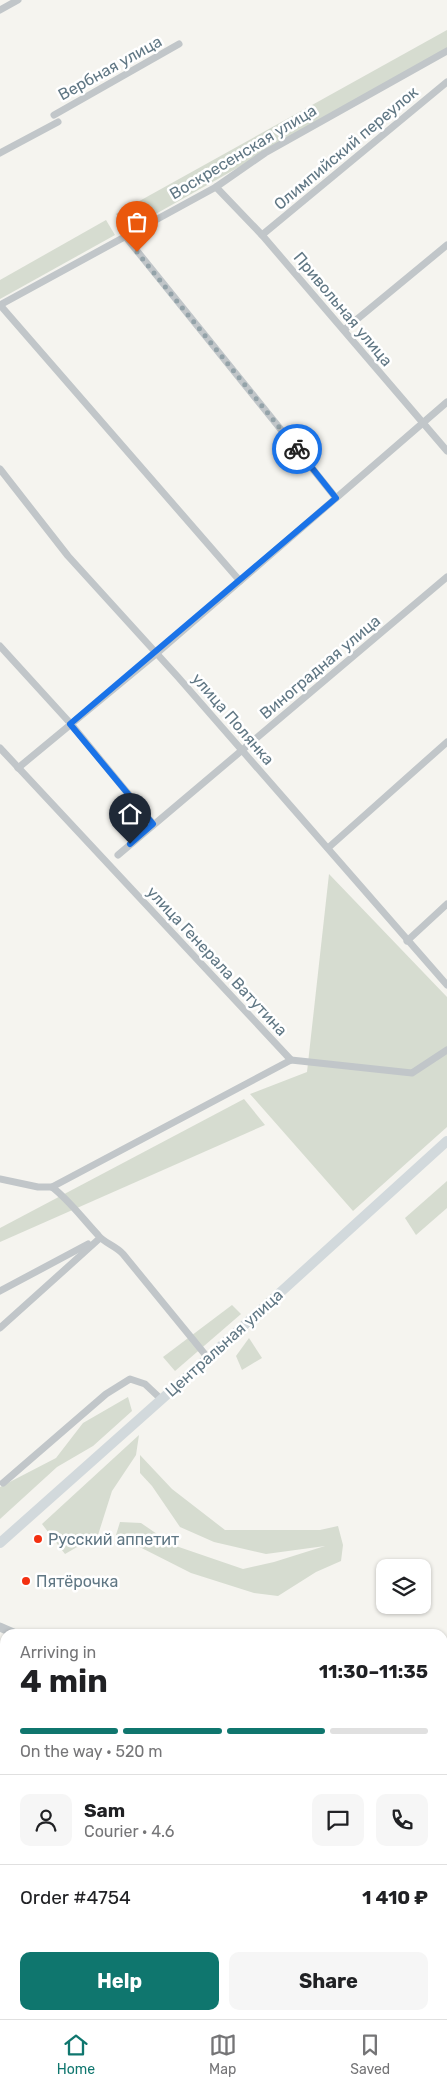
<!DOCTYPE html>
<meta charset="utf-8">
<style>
body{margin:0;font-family:Rubik,sans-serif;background:#f6f6f6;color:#202124;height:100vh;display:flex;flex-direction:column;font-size:19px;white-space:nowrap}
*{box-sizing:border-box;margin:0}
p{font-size:16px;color:#757577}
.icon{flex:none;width:28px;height:28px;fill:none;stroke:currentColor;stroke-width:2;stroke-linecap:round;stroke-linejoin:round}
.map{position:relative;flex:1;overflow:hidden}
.panel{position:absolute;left:0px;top:1629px;width:448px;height:391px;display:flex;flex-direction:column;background:#fff;border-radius:15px 15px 0 0;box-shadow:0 1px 4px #0004}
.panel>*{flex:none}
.tools{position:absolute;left:376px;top:1559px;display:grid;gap:10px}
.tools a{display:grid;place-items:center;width:55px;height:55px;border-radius:10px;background:#fff;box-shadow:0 1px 4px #0004;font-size:25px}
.pin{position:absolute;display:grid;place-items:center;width:42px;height:42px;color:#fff;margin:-51px -21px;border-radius:50% 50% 50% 0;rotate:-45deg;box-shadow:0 0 5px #0007}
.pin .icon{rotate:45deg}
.courier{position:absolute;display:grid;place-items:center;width:50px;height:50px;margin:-25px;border:4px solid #1a73e8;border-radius:50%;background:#fff;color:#222;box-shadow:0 1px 6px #0007}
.headline em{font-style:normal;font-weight:700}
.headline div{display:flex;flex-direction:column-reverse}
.headline{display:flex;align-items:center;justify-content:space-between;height:85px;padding:0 20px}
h1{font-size:32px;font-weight:700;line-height:38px}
.bar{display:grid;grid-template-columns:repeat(4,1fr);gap:8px 5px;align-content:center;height:60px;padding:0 20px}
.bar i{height:6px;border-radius:4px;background:#e0e0e0}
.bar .current{background:#0f766e}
.bar p{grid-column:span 4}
.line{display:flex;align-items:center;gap:12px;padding:0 20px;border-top:1px solid #e0e0e0}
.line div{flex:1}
.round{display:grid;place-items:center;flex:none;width:52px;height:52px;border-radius:10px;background:#f6f6f6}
.cta{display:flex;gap:10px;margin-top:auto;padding:10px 20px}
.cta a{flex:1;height:58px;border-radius:10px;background:#0f766e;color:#fff;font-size:20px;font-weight:700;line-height:58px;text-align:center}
.cta a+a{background:#f6f6f6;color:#202124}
.menu{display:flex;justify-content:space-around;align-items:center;height:70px;border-top:1px solid #e0e0e0;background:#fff;font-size:14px;color:#757577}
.menu a{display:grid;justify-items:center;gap:2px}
.menu .current{color:#0f766e}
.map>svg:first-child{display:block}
.green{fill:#d6dcd0}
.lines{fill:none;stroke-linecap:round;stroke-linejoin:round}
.minor{stroke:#c1c6c9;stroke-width:7}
.tertiary{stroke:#c1c6c9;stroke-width:9}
.secondary{stroke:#d2d9dc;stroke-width:10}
.done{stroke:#94a3a9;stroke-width:5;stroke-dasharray:0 9}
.route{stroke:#1a73e8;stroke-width:6}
.poi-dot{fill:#f33011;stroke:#fff;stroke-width:2}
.labels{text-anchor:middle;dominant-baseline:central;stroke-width:5;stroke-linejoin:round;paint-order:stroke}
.street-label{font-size:16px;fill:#607784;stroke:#fff}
.poi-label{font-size:16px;fill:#607784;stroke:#fff;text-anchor:start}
</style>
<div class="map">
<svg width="447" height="2019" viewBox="0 0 447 2019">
<rect width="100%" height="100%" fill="#f5f4ef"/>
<!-- green -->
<g class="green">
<path d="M447 30V50L129 229 116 214Z"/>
<path d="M106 220 115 235 0 299V280Z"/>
<path d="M329 874 447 997V1127L353 1211 250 1094 307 1072Z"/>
<path d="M244 1099 265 1125 0 1242V1228Z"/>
<path d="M447 1181V1208L416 1235 405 1218Z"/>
<path d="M232 1305 241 1314 175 1371 163 1357Z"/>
<path d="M249 1338 262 1358 242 1370 236 1356Z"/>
<path d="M128 1397 132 1411 93 1446 57 1467 0 1519V1487L56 1458 83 1423Z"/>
<path d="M139 1435 136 1455 112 1491 98 1535 65 1554 42 1524Z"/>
<path d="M140 1455 172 1489 225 1530H320L338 1526 343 1545 341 1561 316 1572 278 1596 254 1593 191 1573 116 1535 120 1522 141 1523 173 1545 243 1569 274 1562 325 1546 266 1554 214 1542 180 1527 152 1486 140 1473Z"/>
</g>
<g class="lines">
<!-- minor -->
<g class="minor">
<path d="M0 10 18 0"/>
<path d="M54 115 179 44"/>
<path d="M0 153 58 122"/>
<path d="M216 187 262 235 447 451"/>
<path d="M262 235 447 82"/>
<path d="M125 236 336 498"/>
<path d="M0 305 216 187 265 153 447 51"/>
<path d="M0 305 240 581"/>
<path d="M344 330 447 245"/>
<path d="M0 469 68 556 178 677 447 985"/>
<path d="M0 646 71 724 153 824"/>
<path d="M0 748 291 1060"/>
<path d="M18 768 157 653 447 402"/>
<path d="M328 848 447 742"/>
<path d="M118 855 447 577"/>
<path d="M407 941 447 904"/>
<path d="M0 1179 38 1187H52C70 1201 82 1218 98 1235 104 1243 116 1246 123 1254L208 1358"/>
<path d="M52 1187 291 1060 412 1073 447 1050"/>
<path d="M0 1291 88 1244"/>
<path d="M0 1328 100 1238"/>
<path d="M3 1483 106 1394 130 1379 145 1384 162 1400"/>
<path d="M0 1806 5 1802"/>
<path d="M442 1904 447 1900"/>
<path d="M442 1928 447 1933"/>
<path d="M0 1939 5 1934"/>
<path d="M109 2015 112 2019"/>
<path d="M255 2015 259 2019"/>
<path d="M385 2015 389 2019"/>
<path d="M58 2019 62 2015"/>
</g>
<!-- tertiary -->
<g class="tertiary">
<path d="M0 1627 16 1634"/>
<path d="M442 1818 447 1820"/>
</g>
<!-- secondary -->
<path class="secondary" d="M0 1543 208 1358 447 1141"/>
</g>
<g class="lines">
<!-- done -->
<path class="done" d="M137 252 297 449"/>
<!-- route -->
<path class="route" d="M130 844 153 824 70 724 336 498 297 449"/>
</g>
<!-- markers -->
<g class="poi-dot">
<circle cx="38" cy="1539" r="5"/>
<circle cx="26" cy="1581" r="5"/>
</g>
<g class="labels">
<!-- street labels -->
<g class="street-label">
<text transform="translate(110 68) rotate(-29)">Вербная улица</text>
<text transform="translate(346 148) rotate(-40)">Олимпийский переулок</text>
<text transform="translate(243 152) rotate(-31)">Воскресенская улица</text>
<text transform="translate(343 309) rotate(50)">Привольная улица</text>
<text transform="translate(320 667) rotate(-40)">Виноградная улица</text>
<text transform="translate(233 719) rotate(49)">улица Полянка</text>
<text transform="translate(217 961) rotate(47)">улица Генерала Ватутина</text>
<text transform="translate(224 1343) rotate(-42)">Центральная улица</text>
</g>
<!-- poi labels -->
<g class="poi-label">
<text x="48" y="1539">Русский аппетит</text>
<text x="36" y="1581">Пятёрочка</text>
</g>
</g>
</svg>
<div class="tools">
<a><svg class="icon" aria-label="layers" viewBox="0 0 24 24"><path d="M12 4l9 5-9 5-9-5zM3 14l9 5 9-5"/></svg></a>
</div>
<div class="pin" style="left:137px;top:252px;background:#ea580c"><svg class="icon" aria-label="bag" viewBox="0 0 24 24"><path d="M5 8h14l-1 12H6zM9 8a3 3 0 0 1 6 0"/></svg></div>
<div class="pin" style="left:130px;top:844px;background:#1f2937"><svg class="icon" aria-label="home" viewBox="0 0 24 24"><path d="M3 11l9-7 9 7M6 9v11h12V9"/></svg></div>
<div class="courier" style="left:297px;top:449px"><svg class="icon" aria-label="bike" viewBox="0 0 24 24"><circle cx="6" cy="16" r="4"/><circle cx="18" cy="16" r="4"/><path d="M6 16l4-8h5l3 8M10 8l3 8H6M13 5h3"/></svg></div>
<section class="panel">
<div class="headline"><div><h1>4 min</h1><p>Arriving in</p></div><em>11:30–11:35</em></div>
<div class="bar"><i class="current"></i><i class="current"></i><i class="current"></i><i></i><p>On the way · 520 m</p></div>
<div class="line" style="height:90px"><a class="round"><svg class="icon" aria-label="person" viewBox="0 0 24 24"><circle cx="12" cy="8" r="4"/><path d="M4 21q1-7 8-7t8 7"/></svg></a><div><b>Sam</b><p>Courier · 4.6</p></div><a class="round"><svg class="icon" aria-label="chat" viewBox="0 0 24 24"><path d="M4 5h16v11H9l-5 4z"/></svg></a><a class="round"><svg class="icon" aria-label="phone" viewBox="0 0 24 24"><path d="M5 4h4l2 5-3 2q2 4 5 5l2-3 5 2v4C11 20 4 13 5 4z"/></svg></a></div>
<div class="line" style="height:65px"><div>Order #4754</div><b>1 410 ₽</b></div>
<div class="cta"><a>Help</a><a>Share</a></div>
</section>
</div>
<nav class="menu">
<a class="current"><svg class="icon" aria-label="home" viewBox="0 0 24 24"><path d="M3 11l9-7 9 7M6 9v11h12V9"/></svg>Home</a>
<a><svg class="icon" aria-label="map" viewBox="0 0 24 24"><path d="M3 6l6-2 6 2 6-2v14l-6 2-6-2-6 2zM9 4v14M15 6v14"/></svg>Map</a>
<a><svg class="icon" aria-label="saved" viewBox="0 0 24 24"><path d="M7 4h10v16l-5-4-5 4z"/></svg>Saved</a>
</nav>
